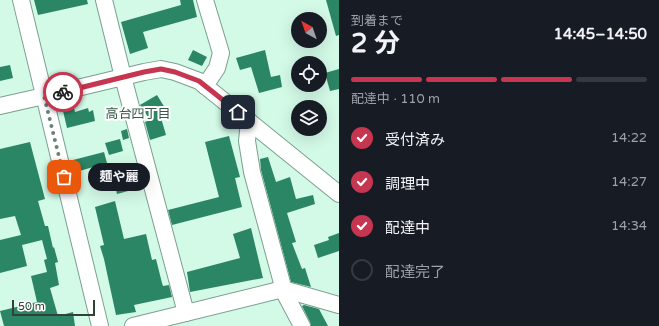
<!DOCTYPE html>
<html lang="ja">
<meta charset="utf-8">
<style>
body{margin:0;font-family:"Varela Round","Noto Sans JP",sans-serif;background:#20242c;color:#f1f3f6;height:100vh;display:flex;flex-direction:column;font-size:15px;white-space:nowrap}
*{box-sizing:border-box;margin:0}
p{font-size:13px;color:#9ea1a6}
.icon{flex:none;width:22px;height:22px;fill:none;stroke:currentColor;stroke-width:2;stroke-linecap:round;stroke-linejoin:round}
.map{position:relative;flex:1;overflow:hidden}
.details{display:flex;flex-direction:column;background:#171b24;width:320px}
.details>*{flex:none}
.needle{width:26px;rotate:320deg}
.fabs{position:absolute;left:291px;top:12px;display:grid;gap:8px}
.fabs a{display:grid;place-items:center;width:36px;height:36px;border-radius:50%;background:#171b24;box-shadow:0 4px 16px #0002;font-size:20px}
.scale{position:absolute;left:12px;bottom:10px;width:83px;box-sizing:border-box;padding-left:4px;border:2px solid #314039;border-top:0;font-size:11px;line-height:14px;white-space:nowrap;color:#314039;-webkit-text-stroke:3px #fff;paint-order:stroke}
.pin{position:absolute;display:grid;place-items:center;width:34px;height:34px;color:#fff;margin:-17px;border-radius:8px;box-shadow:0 2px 6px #0006}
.courier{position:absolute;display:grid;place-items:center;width:40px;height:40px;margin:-20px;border:3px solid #c63650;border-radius:50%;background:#fff;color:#222;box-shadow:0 1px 5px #0007}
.bubble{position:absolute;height:28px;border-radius:14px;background:#171b24;box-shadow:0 4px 16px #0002;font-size:13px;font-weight:700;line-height:28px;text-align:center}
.head em{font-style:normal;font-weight:700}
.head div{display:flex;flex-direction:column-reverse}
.head{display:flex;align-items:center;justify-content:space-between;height:68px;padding:0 12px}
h1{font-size:26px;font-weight:700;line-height:30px}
.bar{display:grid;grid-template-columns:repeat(4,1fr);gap:6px 4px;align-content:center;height:48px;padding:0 12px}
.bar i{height:5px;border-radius:3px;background:#363941}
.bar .active{background:#c63650}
.bar p{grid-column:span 4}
ol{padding:0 12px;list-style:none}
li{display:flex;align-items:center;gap:12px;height:44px}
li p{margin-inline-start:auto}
li .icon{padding:4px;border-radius:50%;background:#c63650;color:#fff;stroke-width:4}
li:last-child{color:#9ea1a6}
li i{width:22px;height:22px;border:2px solid #363941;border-radius:50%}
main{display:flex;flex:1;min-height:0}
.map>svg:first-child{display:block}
.building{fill:#2b8665}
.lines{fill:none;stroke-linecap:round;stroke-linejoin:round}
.minor-casing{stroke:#7c9f8f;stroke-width:18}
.minor{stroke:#fff;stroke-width:16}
.done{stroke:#6a8176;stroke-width:4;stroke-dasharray:0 7.2}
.route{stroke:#c63650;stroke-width:5}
.labels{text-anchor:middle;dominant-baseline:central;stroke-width:4;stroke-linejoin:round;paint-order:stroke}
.neighbourhood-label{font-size:13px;fill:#38594a;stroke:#fff}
</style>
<main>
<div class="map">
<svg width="339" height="326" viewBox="0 0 339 326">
<rect width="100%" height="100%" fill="#d3f9e7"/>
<!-- building -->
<g class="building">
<path d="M34 0H87L88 4 38 15Z"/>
<path d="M180 0H193L197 17 143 32 148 48 130 54 121 22 181 5Z"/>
<path d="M326 0H339V35L336 36Z"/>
<path d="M193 50 207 57 202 66 188 60Z"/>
<path d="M265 50 271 77 280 75 282 87 259 93 251 67 240 70 236 58Z"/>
<path d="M10 65 13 78 0 81V67Z"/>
<path d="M339 69V89L330 91 325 73Z"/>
<path d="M157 95 165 108 159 111 166 135 150 140 145 122 150 120 140 105Z"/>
<path d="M74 108 75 112 88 108 89 112 93 110 95 121 67 128 63 111Z"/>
<path d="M127 129 129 138 123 140 121 131Z"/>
<path d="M229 136 240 177 235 178 242 207 172 225 168 210 219 197 205 142Z"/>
<path d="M120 139 123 151 109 155 105 143Z"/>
<path d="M30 142 45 199 38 201 45 226H48L53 248 54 247 58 262 55 263 59 285 50 288 58 316 73 312 75 326H4L0 311 37 302 31 276 47 272 44 260 47 259 42 240 22 245 27 266 0 273V240L21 235 15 216 0 219V149Z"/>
<path d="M104 152 107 163 76 172 73 160Z"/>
<path d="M268 157 276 182 290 177 296 199 313 195 315 204 287 213 296 242 292 243 302 269 305 268 311 287 291 282 261 170 260 159Z"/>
<path d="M134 167 139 188 117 194 112 173Z"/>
<path d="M115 201 124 239 146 234 152 260 156 259 162 283 163 286 169 285 172 297 134 305 136 312 116 315 104 259 100 246 104 245 95 207Z"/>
<path d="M251 228 263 278 190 292 187 272 240 258 233 234Z"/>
<path d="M339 233V251L318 258 314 245 329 240 328 237Z"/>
<path d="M304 305 319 309 328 326H311L310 322 302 306Z"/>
</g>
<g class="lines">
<!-- minor casing -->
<g class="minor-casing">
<g id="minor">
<path d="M21 0 100 326"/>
<path d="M104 0 123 77 186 313"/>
<path d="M205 0 221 53 217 68 205 86"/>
<path d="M0 106 44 96 144 72 161 69 175 72 199 81 339 194"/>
<path d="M249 121 247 141 252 172 285 294 302 326"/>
<path d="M133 326 283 289 339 305"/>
</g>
</g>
<!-- minor -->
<use href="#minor" class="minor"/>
</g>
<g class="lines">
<!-- done -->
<path class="done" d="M63 92 44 96 64 177"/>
<!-- route -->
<path class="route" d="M63 92 144 72 161 69 175 72 199 81 238 112"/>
</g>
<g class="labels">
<!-- neighbourhood labels -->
<g class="neighbourhood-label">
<text x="138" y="114">高台四丁目</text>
</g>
</g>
</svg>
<div class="fabs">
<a><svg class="needle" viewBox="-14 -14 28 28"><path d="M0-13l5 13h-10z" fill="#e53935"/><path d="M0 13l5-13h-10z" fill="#9ea1a6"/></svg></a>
<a><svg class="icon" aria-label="locate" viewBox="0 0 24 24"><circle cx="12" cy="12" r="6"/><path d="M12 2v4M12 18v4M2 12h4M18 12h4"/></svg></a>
<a><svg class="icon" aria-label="layers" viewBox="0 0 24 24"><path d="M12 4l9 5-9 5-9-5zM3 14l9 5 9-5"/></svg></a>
</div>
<div class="scale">50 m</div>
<div class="pin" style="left:64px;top:177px;background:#ea580c"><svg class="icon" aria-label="bag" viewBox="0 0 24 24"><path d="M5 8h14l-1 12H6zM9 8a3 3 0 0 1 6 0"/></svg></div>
<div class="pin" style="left:238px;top:112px;background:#1f2937"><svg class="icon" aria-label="home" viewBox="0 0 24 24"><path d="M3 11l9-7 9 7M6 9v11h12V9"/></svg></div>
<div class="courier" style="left:63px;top:92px"><svg class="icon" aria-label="bike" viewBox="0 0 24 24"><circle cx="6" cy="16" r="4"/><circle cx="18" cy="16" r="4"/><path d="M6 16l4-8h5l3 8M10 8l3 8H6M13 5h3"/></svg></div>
<div class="bubble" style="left:88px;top:163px;width:62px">麺や麗</div>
</div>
<section class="details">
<div class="head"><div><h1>2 分</h1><p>到着まで</p></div><em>14:45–14:50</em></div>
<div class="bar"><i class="active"></i><i class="active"></i><i class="active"></i><i></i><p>配達中 · 110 m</p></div>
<ol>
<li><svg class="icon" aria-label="check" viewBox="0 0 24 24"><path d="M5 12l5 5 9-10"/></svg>受付済み<p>14:22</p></li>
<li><svg class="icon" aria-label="check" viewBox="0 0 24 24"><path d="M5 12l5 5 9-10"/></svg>調理中<p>14:27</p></li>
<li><svg class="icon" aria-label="check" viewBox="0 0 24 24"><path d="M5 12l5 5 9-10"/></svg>配達中<p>14:34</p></li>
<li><i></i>配達完了</li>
</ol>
</section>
</main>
